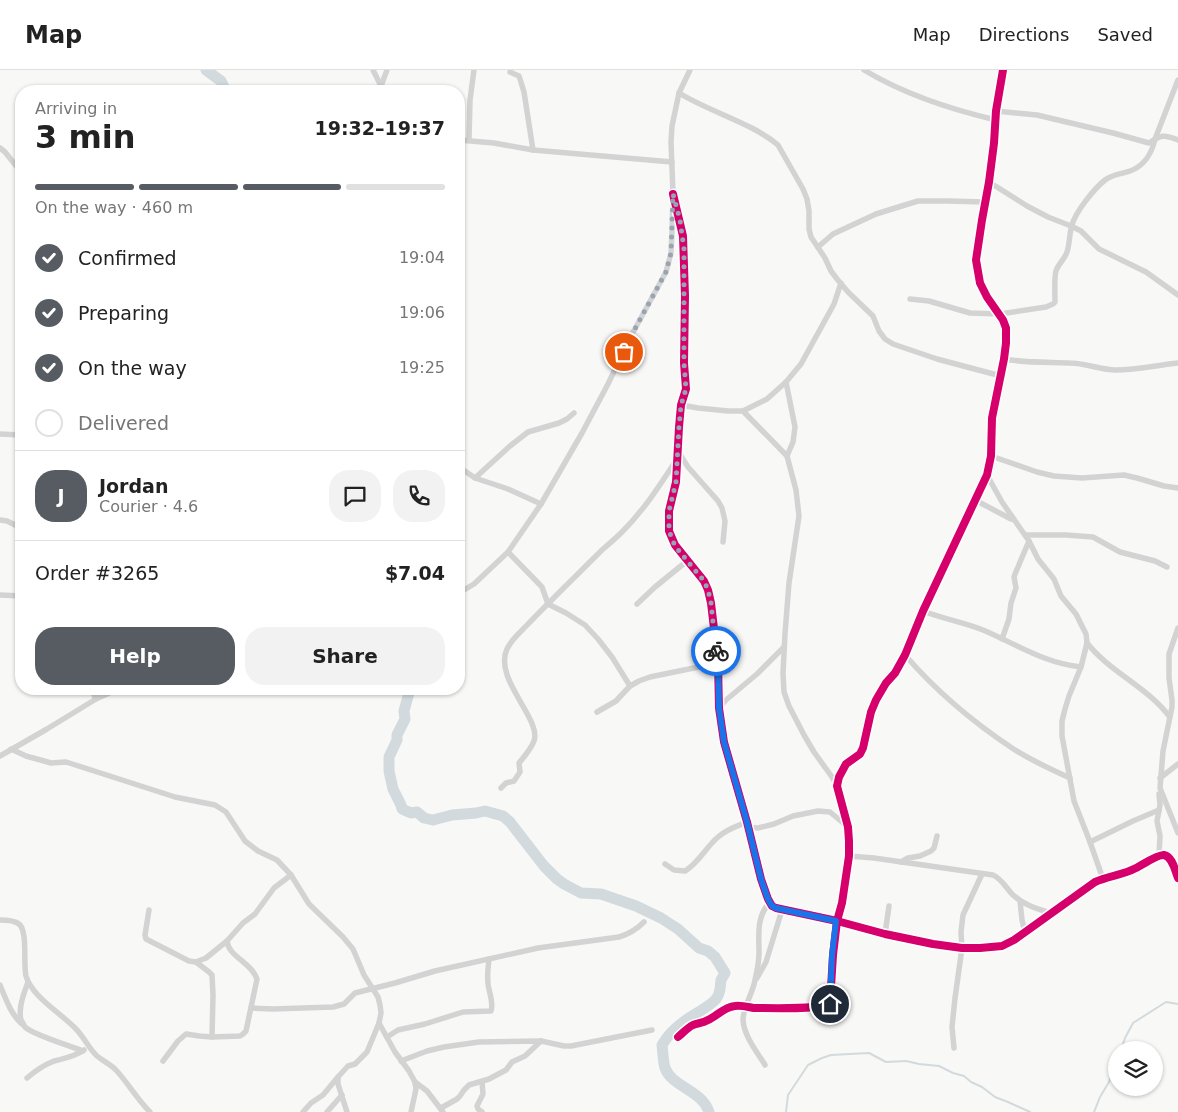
<!DOCTYPE html>
<meta charset="utf-8">
<style>
body{margin:0;font-family:"DejaVu Sans",sans-serif;background:#f2f2f2;color:#222;height:100vh;display:flex;flex-direction:column;font-size:19px;white-space:nowrap}
*{box-sizing:border-box;margin:0}
p{font-size:16px;color:#767676}
.icon{flex:none;width:28px;height:28px;fill:none;stroke:currentColor;stroke-width:2;stroke-linecap:round;stroke-linejoin:round}
.map{position:relative;flex:1;overflow:hidden}
.details{position:absolute;left:15px;top:15px;width:450px;height:610px;display:flex;flex-direction:column;background:#fff;border-radius:20px;box-shadow:0 1px 4px #0004}
.details>*{flex:none}
.controls{position:absolute;left:1108px;top:971px;display:grid;gap:10px}
.controls a{display:grid;place-items:center;width:55px;height:55px;border-radius:50%;background:#fff;box-shadow:0 1px 4px #0004;font-size:25px}
.pin{position:absolute;display:grid;place-items:center;width:42px;height:42px;color:#fff;margin:-21px;border:2px solid #fff;border-radius:50%;box-shadow:0 1px 5px #0007}
.courier{position:absolute;display:grid;place-items:center;width:50px;height:50px;margin:-25px;border:4px solid #1a73e8;border-radius:50%;background:#fff;color:#222;box-shadow:0 1px 6px #0007}
.overview em{font-style:normal;font-weight:700}
.overview div{display:flex;flex-direction:column-reverse}
.overview{display:flex;align-items:center;justify-content:space-between;height:85px;padding:0 20px}
h1{font-size:32px;font-weight:700;line-height:38px}
.bar{display:grid;grid-template-columns:repeat(4,1fr);gap:8px 5px;align-content:center;height:60px;padding:0 20px}
.bar i{height:6px;border-radius:4px;background:#e0e0e0}
.bar .current{background:#575c62}
.bar p{grid-column:span 4}
.line{display:flex;align-items:center;gap:12px;padding:0 20px;border-top:1px solid #e0e0e0}
.line div{flex:1}
.round{display:grid;place-items:center;flex:none;width:52px;height:52px;border-radius:20px;background:#f2f2f2}
ol{padding:0 20px;list-style:none}
li{display:flex;align-items:center;gap:15px;height:55px}
li p{margin-inline-start:auto}
li .icon{padding:5px;border-radius:50%;background:#575c62;color:#fff;stroke-width:4}
li:last-child{color:#767676}
li i{width:28px;height:28px;border:2px solid #e0e0e0;border-radius:50%}
.cta{display:flex;gap:10px;margin-top:auto;padding:10px 20px}
.cta a{flex:1;height:58px;border-radius:20px;background:#575c62;color:#fff;font-size:20px;font-weight:700;line-height:58px;text-align:center}
.cta a+a{background:#f2f2f2;color:#222}
header{display:flex;align-items:center;gap:30px;box-sizing:border-box;height:70px;padding:0 25px;background:#fff;border-bottom:1px solid #e0e0e0}
header strong{font-size:24px}
nav{display:flex;gap:28px;margin-inline-start:auto;font-size:18px}
.map>svg:first-child{display:block}
.lines{fill:none;stroke-linecap:round;stroke-linejoin:round}
.stream{stroke:#d2dadd;stroke-width:2}
.river{stroke:#d2dadd;stroke-width:11}
.minor{stroke:#d3d3d4;stroke-width:5.5}
.cycleway-casing{stroke:#fff;stroke-width:11}
.cycleway{stroke:#d6006c;stroke-width:8}
.done{stroke:#98a4b1;stroke-width:5;stroke-dasharray:0 9}
.route{stroke:#1a73e8;stroke-width:6}
</style>
<header>
<strong>Map</strong>
<nav><a>Map</a><a>Directions</a><a>Saved</a></nav>
</header>
<div class="map">
<svg width="1178" height="1042" viewBox="0 0 1178 1042">
<rect width="100%" height="100%" fill="#f8f8f7"/>
<g class="lines">
<!-- stream -->
<g class="stream">
<path d="M1121 980 1125 968 1133 953 1166 932 1178 934"/>
<path d="M786 1042 788 1025 808 995 822 988 831 985 869 983 886 992 906 991 919 994 939 996 953 1003 964 1006 971 1012 982 1017 995 1027 1008 1032 1030 1042"/>
<path d="M1094 1042 1100 1027 1109 1012 1116 993"/>
</g>
<!-- river -->
<g class="river">
<path d="M206 0 221 11 226 21"/>
<path d="M410 619 404 641 405 649 397 665V670L389 687V701L393 719 401 735 402 739 411 743 417 742 424 748 433 750 452 745 476 743 485 741 503 746 510 752 544 796 557 809 564 814 581 823 601 824 636 836 661 848 678 859 699 878 708 881 715 887 725 903C724 905 722 908 721 910 720 917 721 923 716 929 711 935 703 939 697 943 683 951 670 961 662 975 663 982 663 991 665 998 672 1017 702 1020 709 1042"/>
</g>
<!-- minor -->
<g class="minor">
<path d="M373 0 381 16"/>
<path d="M864 0C902 23 953 40 996 50"/>
<path d="M510 2 519 6 520 9 524 22 533 80"/>
<path d="M383 21 381 16 387 0"/>
<path d="M679 23C710 42 752 53 778 75L803 119 807 129 809 141V159L811 167 825 188 831 201 837 209 848 222 873 246 879 261 885 269 893 274 937 289 1001 306"/>
<path d="M996 41 1037 45 1113 63 1149 73C1161 65 1164 64 1178 70"/>
<path d="M459 70 494 73 533 80 672 92"/>
<path d="M469 70 470 30 474 0"/>
<path d="M0 78 5 82 21 102"/>
<path d="M989 112 1027 136 1048 147 1071 156 1081 161 1099 179 1146 202 1178 225"/>
<path d="M673 124 683 166 685 226 684 293 686 319 681 335 679 357 676 412 669 441V461L675 475 704 511 708 520 711 533 718 593 719 638 724 672 747 752 761 809 768 829 772 836 776 838 837 851 885 864 933 874 962 878H980L1002 876 1014 870 1095 812C1108 806 1123 805 1136 798 1142 795 1158 784 1164 785 1173 787 1175 801 1178 808"/>
<path d="M818 177 833 164 876 144 918 131H948L985 132"/>
<path d="M910 229 929 231 970 243 1000 244 1046 237 1053 234 1055 232C1055 224 1054 208 1056 201 1058 194 1065 189 1067 182 1070 173 1069 164 1072 155 1076 141 1094 119 1105 110 1113 104 1122 104 1130 101 1144 96 1152 83 1155 69L1178 10"/>
<path d="M1004 289C1026 293 1048 292 1070 293 1086 293 1100 300 1116 300 1137 300 1158 295 1178 293"/>
<path d="M786 312 795 357 793 372 787 386"/>
<path d="M681 335 698 338 728 341H743L767 329 786 312 801 294 834 234 841 213"/>
<path d="M743 341 787 386 796 420 799 446 789 513 785 564 783 603 784 622 789 636 804 665 814 682 832 707 837 716"/>
<path d="M0 364 21 365"/>
<path d="M679 383 688 397 718 431 722 438 725 451 723 472"/>
<path d="M991 386 1037 402 1054 406 1082 408 1124 405 1137 408 1164 416 1178 418"/>
<path d="M459 397 475 408 508 419 541 434"/>
<path d="M987 405 1002 432 1029 471 1015 504 1014 507 1016 518 1011 533 1009 549 1002 569"/>
<path d="M475 408 510 376 528 362 559 353 567 349 574 343"/>
<path d="M975 430 1011 449"/>
<path d="M0 450 7 451 21 458"/>
<path d="M1026 465H1066L1093 467 1120 482 1155 491 1167 497"/>
<path d="M1029 471 1038 489 1054 509 1061 526 1076 544 1086 564 1087 573 1081 597 1069 626 1065 639 1062 651V666L1074 731 1090 772 1103 809"/>
<path d="M508 482 542 517 548 534 566 543 585 555 598 569 612 587 630 616"/>
<path d="M459 523 474 514 508 482 541 434 582 363 608 314 631 266 666 202 671 183 672 161 673 124 671 72 672 56 679 23 690 0"/>
<path d="M0 525 21 526"/>
<path d="M637 534 655 517 687 491"/>
<path d="M923 541C943 549 964 552 983 560 1016 574 1044 593 1081 597"/>
<path d="M1178 558 1169 584V608L1172 630V637L1163 681 1160 718 1178 763"/>
<path d="M1087 573C1110 602 1147 617 1169 646"/>
<path d="M905 585C936 621 973 652 1012 678 1030 690 1050 699 1070 708"/>
<path d="M91 619 96 629"/>
<path d="M719 638 726 630 757 604 784 577"/>
<path d="M597 642 616 631 630 616 639 611 650 607 718 593"/>
<path d="M11 679 26 686 51 693 66 692 175 727 215 735 226 742 245 771 258 781 277 790 291 805 309 834 343 867 353 879 364 905 378 927 380 935 381 943 379 953 367 982 355 994 348 996 338 1007V1014L347 1042"/>
<path d="M0 686 47 659 96 629 118 619"/>
<path d="M1160 708 1178 694"/>
<path d="M501 718 506 713 514 711 520 702 519 693C524 687 531 679 534 671 542 649 493 609 507 579 512 568 522 561 529 553 553 528 578 504 602 480 609 474 616 468 622 462 644 440 660 415 677 389"/>
<path d="M1159 724 1160 735 1157 751 1160 766 1159 786"/>
<path d="M748 757 758 758 774 754 793 746 818 741 830 742 848 757"/>
<path d="M1090 772 1133 751 1159 740"/>
<path d="M849 786 874 788 993 805C1002 809 1006 818 1013 825 1024 835 1037 839 1051 843"/>
<path d="M901 792 908 788 920 786 931 781 934 778 937 766"/>
<path d="M665 794 674 800 685 801C699 793 706 777 718 767 727 759 737 756 747 752"/>
<path d="M1020 831 1022 850 1025 862"/>
<path d="M149 840 145 865 146 869 189 891 196 892 206 888 227 871 243 853 255 844 274 818 291 805"/>
<path d="M0 850C5 850 14 850 19 854 28 861 23 894 26 906 32 927 62 944 76 959 84 967 89 979 97 986 103 991 110 994 116 1000 128 1013 137 1029 150 1042"/>
<path d="M885 864 889 836"/>
<path d="M196 892 209 902 212 905 213 925 212 967"/>
<path d="M757 908 766 892 782 840"/>
<path d="M28 912C24 923 18 938 21 950 22 951 24 956 25 957 33 965 71 976 83 981"/>
<path d="M0 915C5 927 11 945 22 954"/>
<path d="M251 938 273 939 333 937 344 934 355 923 395 913 435 901 538 878 619 867C629 864 636 860 644 852"/>
<path d="M379 953 395 982 409 1001 415 1012 427 1021 443 1042"/>
<path d="M387 967 398 960 425 954 463 942 491 941C494 932 489 923 488 914 487 905 488 897 489 889"/>
<path d="M678 967C683 963 687 958 693 955 698 953 703 953 708 950 717 946 724 937 735 936 741 935 748 937 754 938 768 938 821 940 830 933L833 885 837 851 842 833 849 786V771L848 757 837 716 839 707 846 694 860 684 863 678 871 642 876 630 886 613 895 603 905 585 923 541 987 405 991 386 992 348 1004 289 1006 273V258L1003 250 987 227 980 213 976 190 982 150 989 112 994 73 996 41 1003 0"/>
<path d="M954 978 952 957 955 928 962 878 961 862 963 845 982 804"/>
<path d="M163 991 178 971 186 964 199 966 212 967 240 966 243 964 246 961 257 909C252 893 228 886 227 871"/>
<path d="M401 991 427 981 444 977 479 972 541 971 564 976H571L652 960"/>
<path d="M765 995C757 982 744 966 743 950 743 937 753 923 755 910 757 901 759 892 759 883 759 865 756 847 770 832"/>
<path d="M27 1008C35 1001 44 995 54 991 65 988 74 987 84 980"/>
<path d="M482 1012 483 1024 477 1036 478 1039 482 1042"/>
<path d="M441 1038 457 1029 460 1026 464 1020 469 1015 489 1009 506 1000 512 992 525 986 541 971"/>
<path d="M303 1042 311 1033 323 1025 338 1007"/>
<path d="M327 1042 342 1025"/>
<path d="M411 1042 416 1019 415 1012"/>
</g>
<!-- cycleway casing -->
<g class="cycleway-casing">
<g id="cycleway">
<path d="M673 124 683 166 685 226 684 293 686 319 681 335 679 357 676 412 669 441V461L675 475 704 511 708 520 711 533 718 593 719 638 724 672 747 752 761 809 768 829 772 836 776 838 837 851 885 864 933 874 962 878H980L1002 876 1014 870 1095 812C1108 806 1123 805 1136 798 1142 795 1158 784 1164 785 1173 787 1175 801 1178 808"/>
<path d="M678 967C683 963 687 958 693 955 698 953 703 953 708 950 717 946 724 937 735 936 741 935 748 937 754 938 768 938 821 940 830 933L833 885 837 851 842 833 849 786V771L848 757 837 716 839 707 846 694 860 684 863 678 871 642 876 630 886 613 895 603 905 585 923 541 987 405 991 386 992 348 1004 289 1006 273V258L1003 250 987 227 980 213 976 190 982 150 989 112 994 73 996 41 1003 0"/>
</g>
</g>
<!-- cycleway -->
<use href="#cycleway" class="cycleway"/>
</g>
<g class="lines">
<!-- done -->
<path class="done" d="M624 282 631 266 666 202 671 183 673 124 680 150 684 179V293L686 319 681 335 679 357 676 412 669 441V461L675 476 704 511 708 520 711 533 716 581"/>
<!-- route -->
<path class="route" d="M716 581 718 593 719 638 724 672 747 752 761 809 768 829 772 836 776 838 836 851 832 885 830 934"/>
</g>
</svg>
<div class="controls">
<a><svg class="icon" aria-label="layers" viewBox="0 0 24 24"><path d="M12 4l9 5-9 5-9-5zM3 14l9 5 9-5"/></svg></a>
</div>
<div class="pin" style="left:624px;top:282px;background:#ea580c"><svg class="icon" aria-label="bag" viewBox="0 0 24 24"><path d="M5 8h14l-1 12H6zM9 8a3 3 0 0 1 6 0"/></svg></div>
<div class="pin" style="left:830px;top:934px;background:#1f2937"><svg class="icon" aria-label="home" viewBox="0 0 24 24"><path d="M3 11l9-7 9 7M6 9v11h12V9"/></svg></div>
<div class="courier" style="left:716px;top:581px"><svg class="icon" aria-label="bike" viewBox="0 0 24 24"><circle cx="6" cy="16" r="4"/><circle cx="18" cy="16" r="4"/><path d="M6 16l4-8h5l3 8M10 8l3 8H6M13 5h3"/></svg></div>
<section class="details">
<div class="overview"><div><h1>3 min</h1><p>Arriving in</p></div><em>19:32–19:37</em></div>
<div class="bar"><i class="current"></i><i class="current"></i><i class="current"></i><i></i><p>On the way · 460 m</p></div>
<ol>
<li><svg class="icon" aria-label="check" viewBox="0 0 24 24"><path d="M5 12l5 5 9-10"/></svg>Confirmed<p>19:04</p></li>
<li><svg class="icon" aria-label="check" viewBox="0 0 24 24"><path d="M5 12l5 5 9-10"/></svg>Preparing<p>19:06</p></li>
<li><svg class="icon" aria-label="check" viewBox="0 0 24 24"><path d="M5 12l5 5 9-10"/></svg>On the way<p>19:25</p></li>
<li><i></i>Delivered</li>
</ol>
<div class="line" style="height:90px"><b class="round" style="background:#575c62;color:#fff">J</b><div><b>Jordan</b><p>Courier · 4.6</p></div><a class="round"><svg class="icon" aria-label="chat" viewBox="0 0 24 24"><path d="M4 5h16v11H9l-5 4z"/></svg></a><a class="round"><svg class="icon" aria-label="phone" viewBox="0 0 24 24"><path d="M5 4h4l2 5-3 2q2 4 5 5l2-3 5 2v4C11 20 4 13 5 4z"/></svg></a></div>
<div class="line" style="height:65px"><div>Order #3265</div><b>$7.04</b></div>
<div class="cta"><a>Help</a><a>Share</a></div>
</section>
</div>
